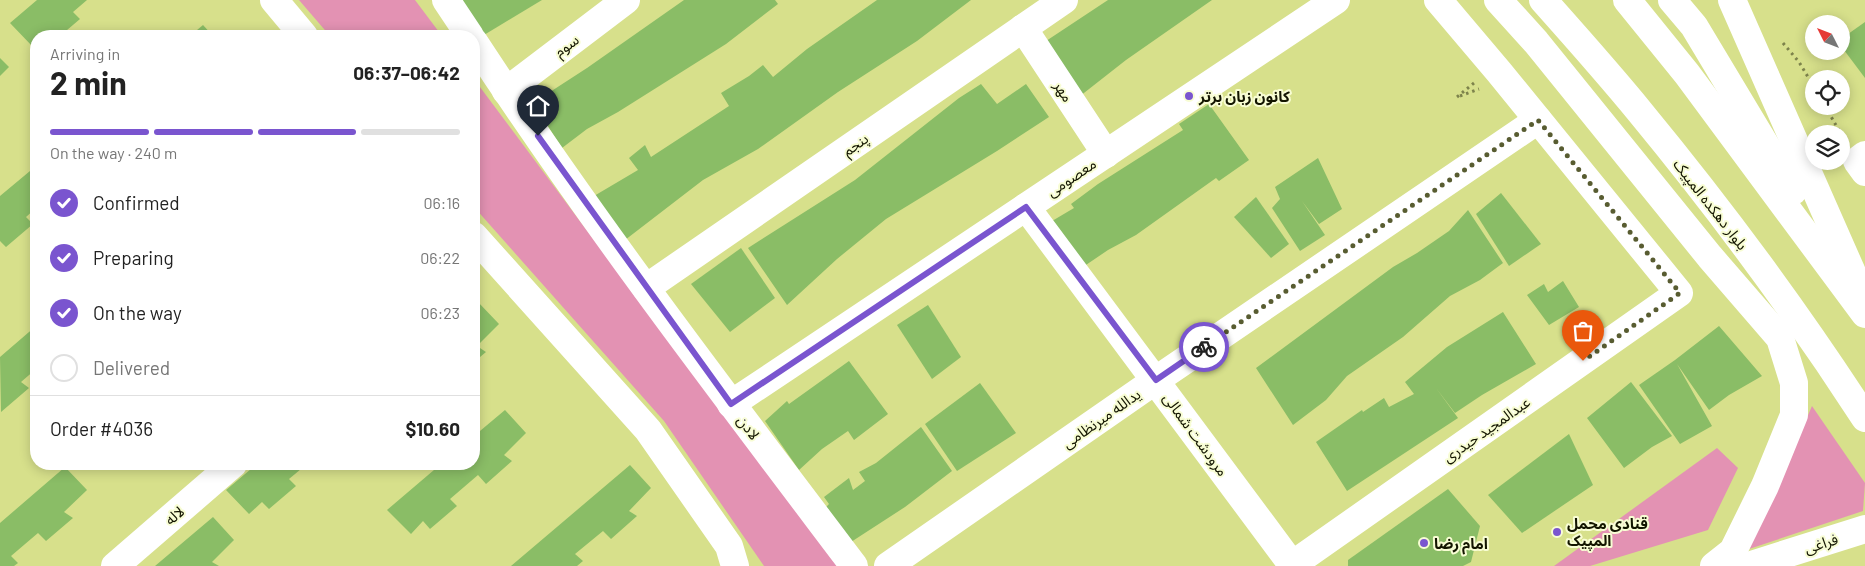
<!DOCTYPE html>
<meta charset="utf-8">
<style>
body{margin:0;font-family:Barlow,"Noto Sans Arabic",sans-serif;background:#f6f6f6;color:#222;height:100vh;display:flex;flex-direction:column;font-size:19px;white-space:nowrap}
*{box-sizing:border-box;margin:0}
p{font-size:16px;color:#767676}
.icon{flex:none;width:28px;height:28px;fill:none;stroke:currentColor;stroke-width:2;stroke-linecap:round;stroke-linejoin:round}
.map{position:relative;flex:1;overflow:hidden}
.panel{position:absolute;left:30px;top:30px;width:450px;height:440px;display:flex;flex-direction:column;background:#fff;border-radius:20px;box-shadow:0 2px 12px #0003}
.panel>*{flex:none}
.needle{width:32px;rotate:312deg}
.tools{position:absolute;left:1805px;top:15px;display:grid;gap:10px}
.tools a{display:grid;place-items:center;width:45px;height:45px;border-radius:50%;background:#fff;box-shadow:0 2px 12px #0003;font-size:25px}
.pin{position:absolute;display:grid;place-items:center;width:42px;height:42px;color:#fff;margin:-51px -21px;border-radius:50% 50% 50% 0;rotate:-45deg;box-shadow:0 0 5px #0007}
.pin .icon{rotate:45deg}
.courier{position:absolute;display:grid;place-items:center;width:50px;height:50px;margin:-25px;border:4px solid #7a55cf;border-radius:50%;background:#fff;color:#222;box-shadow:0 1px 6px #0007}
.summary em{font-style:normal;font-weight:700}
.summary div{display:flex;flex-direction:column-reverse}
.summary{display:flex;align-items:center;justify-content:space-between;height:85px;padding:0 20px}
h1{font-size:32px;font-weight:700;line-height:38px}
.bar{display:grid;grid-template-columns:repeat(4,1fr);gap:8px 5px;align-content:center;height:60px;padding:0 20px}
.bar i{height:6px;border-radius:4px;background:#e0e0e0}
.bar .active{background:#7a55cf}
.bar p{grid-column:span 4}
.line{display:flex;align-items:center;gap:12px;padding:0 20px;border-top:1px solid #e0e0e0}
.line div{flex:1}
ol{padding:0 20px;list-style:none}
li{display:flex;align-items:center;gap:15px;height:55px}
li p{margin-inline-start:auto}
li .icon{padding:5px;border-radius:50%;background:#7a55cf;color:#fff;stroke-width:4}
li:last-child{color:#767676}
li i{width:28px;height:28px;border:2px solid #e0e0e0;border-radius:50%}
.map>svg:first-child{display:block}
.green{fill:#e392b3}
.building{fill:#8abd66}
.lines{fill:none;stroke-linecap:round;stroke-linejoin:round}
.path{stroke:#7d834b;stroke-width:3;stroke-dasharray:2.5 4;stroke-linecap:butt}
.minor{stroke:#fff;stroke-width:28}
.major{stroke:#fff;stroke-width:28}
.done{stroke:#585c31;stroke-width:5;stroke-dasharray:0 9}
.route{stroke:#7a55cf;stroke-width:6}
.poi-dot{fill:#7a55cf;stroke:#f8fdd4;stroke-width:2}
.labels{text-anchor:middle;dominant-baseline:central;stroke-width:4;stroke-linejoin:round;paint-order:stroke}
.street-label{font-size:15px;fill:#131500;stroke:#f8fdd4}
.poi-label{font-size:15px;font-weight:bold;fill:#131500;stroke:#f8fdd4;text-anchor:start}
</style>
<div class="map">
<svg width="1865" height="566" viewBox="0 0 1865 566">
<rect width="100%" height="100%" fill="#d7e08b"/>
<!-- green -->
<g class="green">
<path d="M299 0H415L442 36H330Z"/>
<path d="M474 79 837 566H764L664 421 474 207Z"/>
<path d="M1812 406 1865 483 1863 511 1749 549Z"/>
<path d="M1717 448 1738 468 1708 530 1590 566H1554Z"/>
</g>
<!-- building -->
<g class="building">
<path d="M37 0H87L73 12 80 19 60 36H36V44L33 47 10 23Z"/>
<path d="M457 0H542L484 35Z"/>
<path d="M684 0H775L778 4 726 44 618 112 587 129 562 148 533 103 587 68Z"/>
<path d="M877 0H971L917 41 838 92 758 149 703 180 625 240 594 196 638 170 629 158 645 145 651 157 729 106 721 93 749 76 763 65 773 77 807 49Z"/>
<path d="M1108 0H1212L1126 60 1075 100 1040 45Z"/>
<path d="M1865 22V78L1841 46V39Z"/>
<path d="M203 25 213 36H190Z"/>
<path d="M0 58 9 67 0 76Z"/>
<path d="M981 84 997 104 1026 84 1049 117 997 151 886 219 837 259 787 305 748 248 855 180 959 98Z"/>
<path d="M1209 104 1249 160 1219 181 1216 178 1136 235 1108 250 1080 269 1047 224 1074 208 1071 204 1098 184 1183 130 1179 124Z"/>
<path d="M1318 158 1342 209 1319 224 1302 201 1325 235 1300 251 1272 208 1280 199 1275 187Z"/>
<path d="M36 166V208L26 217 33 224 6 247 0 241V196Z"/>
<path d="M1501 193 1541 244 1509 266 1476 214Z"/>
<path d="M1256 197 1289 244 1271 258 1234 217Z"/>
<path d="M1468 210 1503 263 1480 280 1450 296 1403 337 1347 376 1326 400 1293 425 1256 368 1393 267 1417 253 1449 231Z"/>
<path d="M741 248 775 298 730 332 691 284Z"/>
<path d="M1563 281 1579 307 1549 325 1527 295 1544 284 1548 292Z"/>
<path d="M478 302 499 324 477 346 486 352 474 362V305Z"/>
<path d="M928 305 961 357 932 379 897 325Z"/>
<path d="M1503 312 1536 364 1482 395 1455 413 1436 388 1458 418 1347 491 1316 442 1362 410 1363 412 1384 398 1389 407 1414 394 1405 382 1447 347Z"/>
<path d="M36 326V369L21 382 29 388 1 412 0 357Z"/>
<path d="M1719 326 1762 376 1729 395 1709 410 1677 364 1712 426 1680 444 1639 385 1675 360Z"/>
<path d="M849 361 888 414 854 440 848 431 822 449 799 470 765 421 787 401 789 404Z"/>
<path d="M1631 382 1672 436 1652 447 1624 468 1587 418Z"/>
<path d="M980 383 1016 433 957 471 925 424Z"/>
<path d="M505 410 526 433 504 455 512 461 486 484 478 475 450 499 457 506 430 529 423 521 411 534 387 510 441 464H474V436Z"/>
<path d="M921 427 952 471 905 507 851 542 824 509 829 504 824 497 849 478 853 490 865 481 859 472 876 463Z"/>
<path d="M1569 434 1593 485 1522 533 1488 495Z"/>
<path d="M257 464H307L289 479 296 486 269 509 262 502 249 514 226 490Z"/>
<path d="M630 465 651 488 629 511 637 516 611 539 603 531 575 554 583 561 577 566H511Z"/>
<path d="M65 467 87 490 64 512 73 518 46 541 38 533 11 556 18 563 14 566H0V523Z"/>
<path d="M1448 489 1480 526 1471 562 1463 566H1348V560Z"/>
<path d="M213 517 234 540 212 562 219 566H155Z"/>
</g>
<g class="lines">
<!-- path -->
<g class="path">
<path d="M1783 43 1799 62 1814 87"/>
<path d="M1460 96 1479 89"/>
<path d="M1457 97 1474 83"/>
<path d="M1825 106 1841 134"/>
</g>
<!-- minor -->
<g class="minor">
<path d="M274 0 304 36"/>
<path d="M446 0 470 36"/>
<path d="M1732 0 1865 302"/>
<path d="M1023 28 1106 154"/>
<path d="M474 42C592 222 724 394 854 566"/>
<path d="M506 91 626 0"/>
<path d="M1865 155 1857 161 1865 172"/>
<path d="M1026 207 1293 566"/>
<path d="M474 236 648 430 729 546 735 566"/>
<path d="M646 288 1064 0"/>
<path d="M731 404 1336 0"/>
<path d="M1292 565 1679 293 1499 72 1438 0"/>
<path d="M115 566 233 464"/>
<path d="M888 566 1156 380 1538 120"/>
<path d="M1748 566 1865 529"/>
</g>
<!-- major -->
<g class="major">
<path d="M1498 0 1536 42 1710 257 1780 338 1794 383V415L1765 486 1733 551 1714 566"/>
<path d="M1543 0C1576 37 1609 74 1640 112 1720 209 1797 313 1865 418"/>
<path d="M1627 0 1687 74 1865 314"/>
<path d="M1672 0 1694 26 1793 191"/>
</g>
</g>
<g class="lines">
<!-- done -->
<path class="done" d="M1204 347 1538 120 1680 293 1583 361"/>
<!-- route -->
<path class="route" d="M538 136 731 404 1026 207 1156 380 1204 347"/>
</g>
<!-- markers -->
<g class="poi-dot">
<circle cx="1189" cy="96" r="5"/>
<circle cx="1557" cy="532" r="5"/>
<circle cx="1424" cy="543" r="5"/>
</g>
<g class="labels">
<!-- street labels -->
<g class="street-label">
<text transform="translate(566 45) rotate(-37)">سوم</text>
<text transform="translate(1064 91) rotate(57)">مهر</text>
<text transform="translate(855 144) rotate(-35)">پنجم</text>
<text transform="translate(1071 177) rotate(-34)">معصومی</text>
<text transform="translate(1711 204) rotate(52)">بلوار دهکده المپیک</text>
<text transform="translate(1101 418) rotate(-35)">یدالله میرنظامی</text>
<text transform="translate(749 427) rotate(53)">لادن</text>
<text transform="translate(1486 429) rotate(-35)">عبدالمجید حیدری</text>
<text transform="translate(1196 434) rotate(54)">مرودشت شمالی</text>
<text transform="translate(174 515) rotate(-41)">لاله</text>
<text transform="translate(1821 543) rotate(-18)">فراغی</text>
</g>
<!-- poi labels -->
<g class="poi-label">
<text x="1199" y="96">کانون زبان برتر</text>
<text x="1567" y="523">قنادی محمل<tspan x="1567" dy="17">المپیک</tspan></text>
<text x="1434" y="543">امام رضا</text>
</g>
</g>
</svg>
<div class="tools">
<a><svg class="needle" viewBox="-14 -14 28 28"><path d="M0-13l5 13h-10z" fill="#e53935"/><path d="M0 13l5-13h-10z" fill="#767676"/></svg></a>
<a><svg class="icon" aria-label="locate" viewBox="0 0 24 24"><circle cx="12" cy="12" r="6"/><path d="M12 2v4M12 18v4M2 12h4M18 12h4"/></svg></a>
<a><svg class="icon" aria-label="layers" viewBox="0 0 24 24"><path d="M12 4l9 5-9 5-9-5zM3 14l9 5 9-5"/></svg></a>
</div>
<div class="pin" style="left:1583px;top:361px;background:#ea580c"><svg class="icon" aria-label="bag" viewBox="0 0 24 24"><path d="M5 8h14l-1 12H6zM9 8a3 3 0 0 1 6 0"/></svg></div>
<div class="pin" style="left:538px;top:136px;background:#1f2937"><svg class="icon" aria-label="home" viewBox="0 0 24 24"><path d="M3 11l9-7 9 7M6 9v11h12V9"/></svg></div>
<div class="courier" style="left:1204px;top:347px"><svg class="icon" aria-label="bike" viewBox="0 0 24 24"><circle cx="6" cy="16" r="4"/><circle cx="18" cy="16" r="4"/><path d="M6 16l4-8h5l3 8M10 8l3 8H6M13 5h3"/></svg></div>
<section class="panel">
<div class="summary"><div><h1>2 min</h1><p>Arriving in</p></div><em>06:37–06:42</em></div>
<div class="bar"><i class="active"></i><i class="active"></i><i class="active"></i><i></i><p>On the way · 240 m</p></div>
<ol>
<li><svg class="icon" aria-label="check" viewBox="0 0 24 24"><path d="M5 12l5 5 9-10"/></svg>Confirmed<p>06:16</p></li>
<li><svg class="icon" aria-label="check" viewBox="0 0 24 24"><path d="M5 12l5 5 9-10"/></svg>Preparing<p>06:22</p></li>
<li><svg class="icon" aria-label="check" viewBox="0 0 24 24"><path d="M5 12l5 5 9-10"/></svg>On the way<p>06:23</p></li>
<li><i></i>Delivered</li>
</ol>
<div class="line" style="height:65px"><div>Order #4036</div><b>$10.60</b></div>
</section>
</div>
